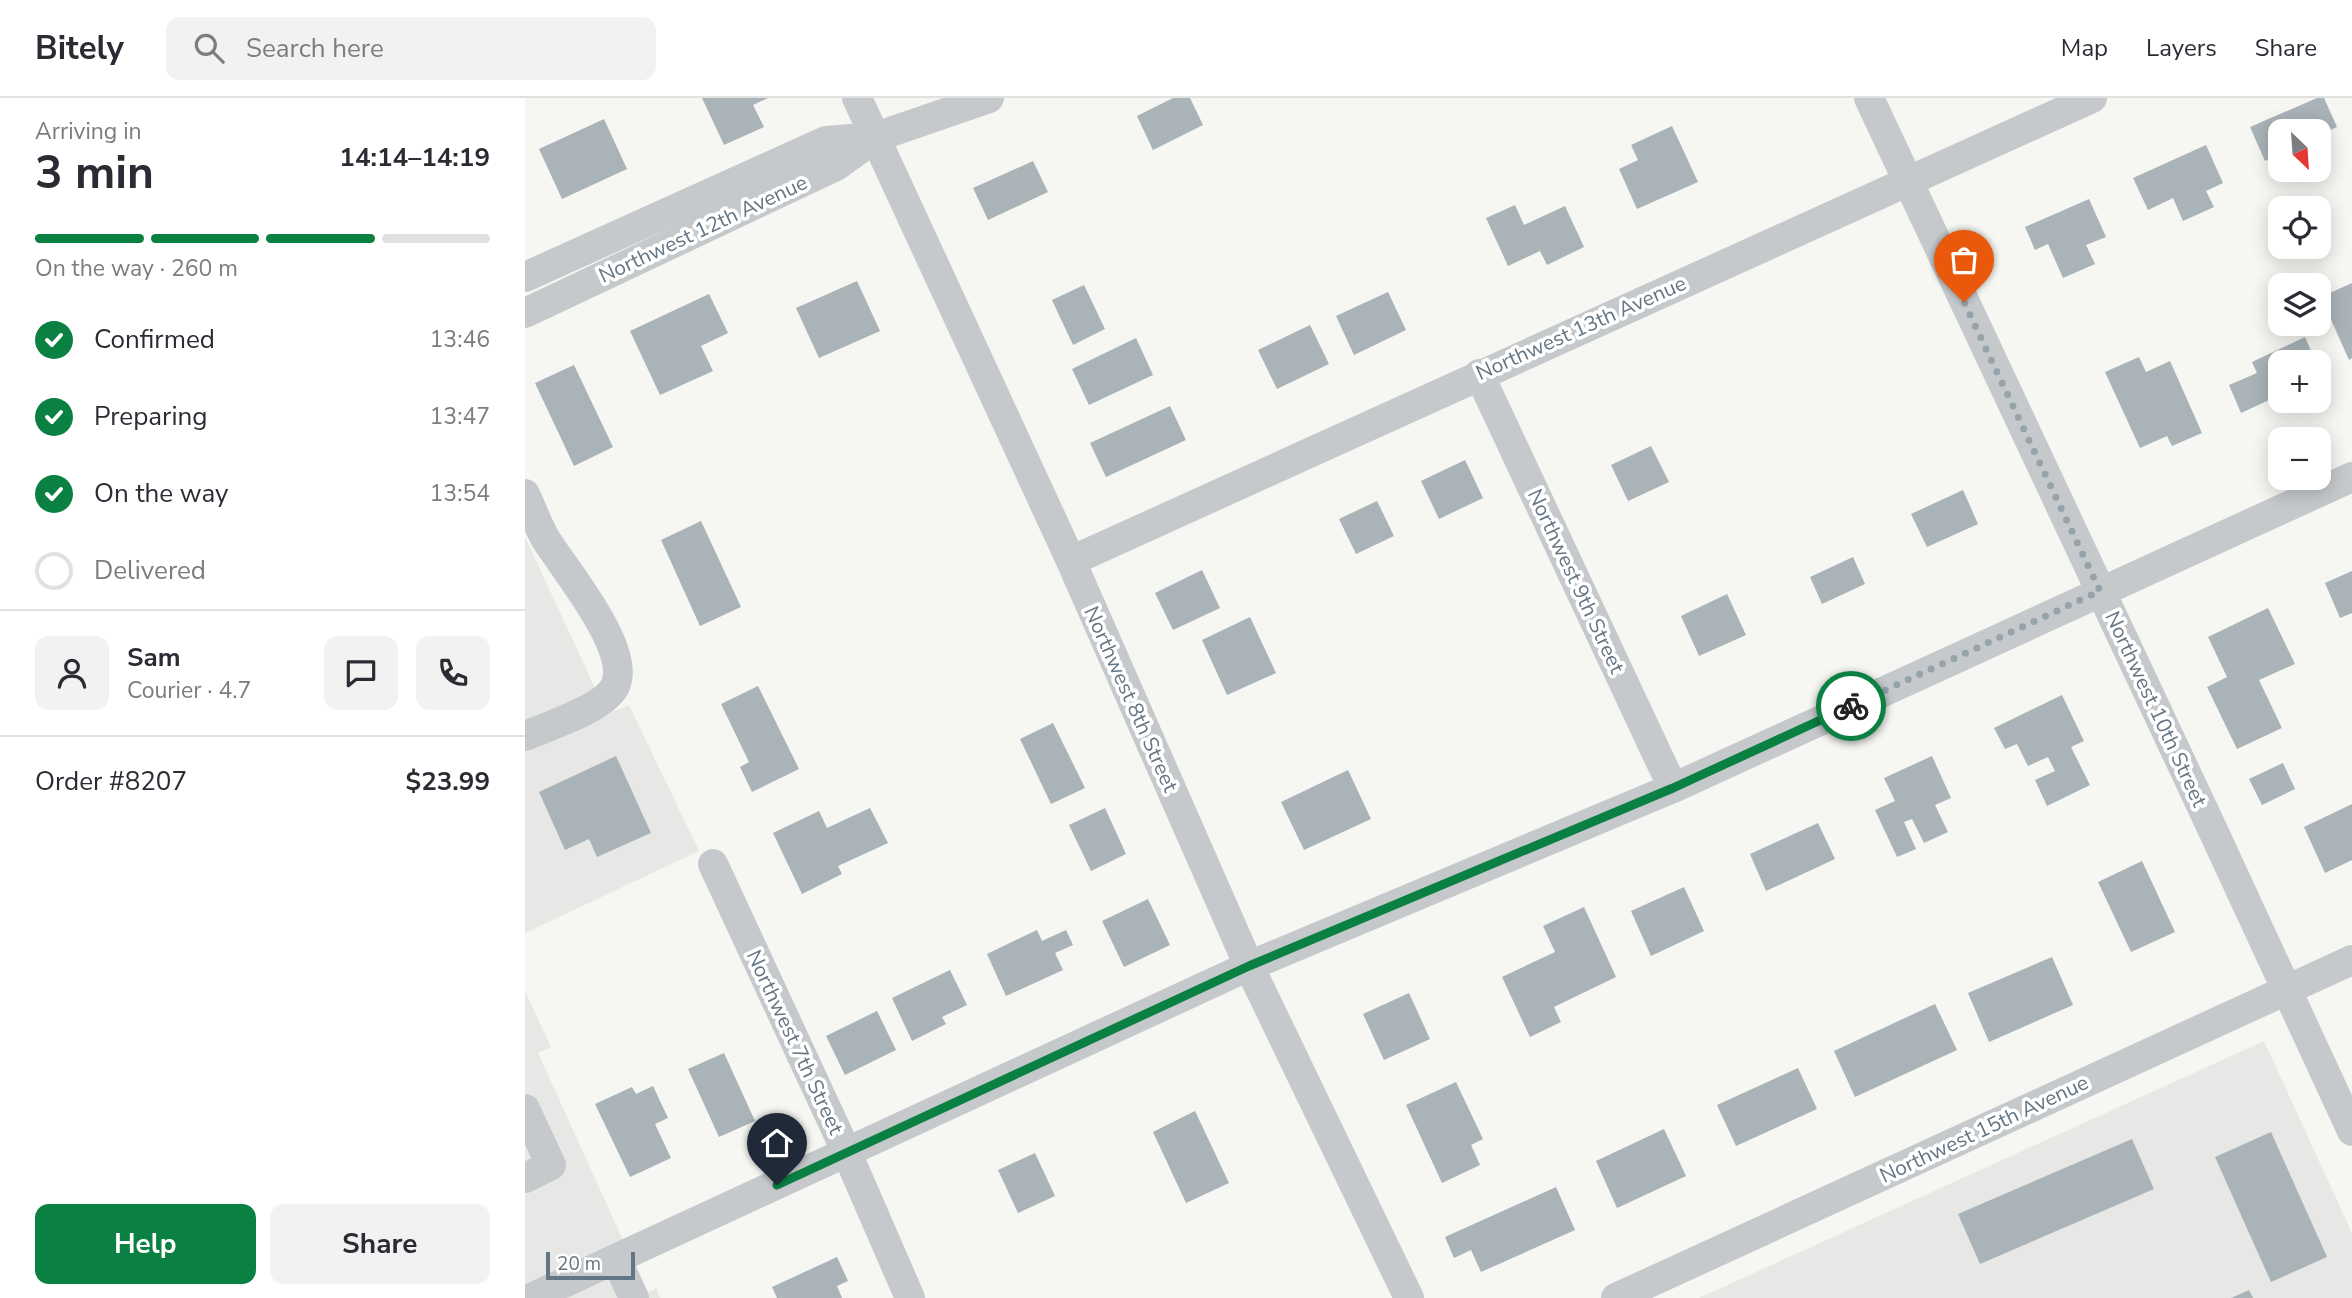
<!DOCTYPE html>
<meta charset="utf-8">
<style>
body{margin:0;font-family:"Nunito Sans",sans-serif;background:#f2f2f3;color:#2b2b33;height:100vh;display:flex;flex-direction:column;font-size:26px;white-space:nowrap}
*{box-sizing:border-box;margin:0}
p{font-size:23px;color:#7c7c81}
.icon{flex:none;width:38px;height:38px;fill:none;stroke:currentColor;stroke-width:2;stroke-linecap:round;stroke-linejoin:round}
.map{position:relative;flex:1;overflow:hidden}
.side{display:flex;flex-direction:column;background:#fff;width:525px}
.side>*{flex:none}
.needle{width:46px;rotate:155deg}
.fabs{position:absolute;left:1743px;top:21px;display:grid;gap:14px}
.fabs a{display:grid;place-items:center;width:63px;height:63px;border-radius:14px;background:#fff;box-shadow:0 4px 18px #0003;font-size:35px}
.scale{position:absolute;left:21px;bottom:18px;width:89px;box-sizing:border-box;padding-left:7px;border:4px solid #647685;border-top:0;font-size:19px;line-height:24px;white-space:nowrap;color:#647685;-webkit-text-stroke:5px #fff;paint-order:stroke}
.pin{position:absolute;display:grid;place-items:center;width:60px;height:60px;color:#fff;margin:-72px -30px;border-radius:50% 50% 50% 0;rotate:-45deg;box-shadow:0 0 7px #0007}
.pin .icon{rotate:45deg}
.courier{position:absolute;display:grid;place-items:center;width:70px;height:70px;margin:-35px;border:5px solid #0b8043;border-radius:50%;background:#fff;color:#222;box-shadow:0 2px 9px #0007}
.summary em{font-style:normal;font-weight:700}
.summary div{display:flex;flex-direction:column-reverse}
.summary{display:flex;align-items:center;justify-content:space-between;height:119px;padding:0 35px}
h1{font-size:46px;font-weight:700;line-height:52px}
.bar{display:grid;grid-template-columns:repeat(4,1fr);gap:10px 7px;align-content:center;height:84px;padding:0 35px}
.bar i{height:9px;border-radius:5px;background:#e1e1e2}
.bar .on{background:#0b8043}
.bar p{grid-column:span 4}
.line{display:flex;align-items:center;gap:18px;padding:0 35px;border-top:2px solid #e1e1e2}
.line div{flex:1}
.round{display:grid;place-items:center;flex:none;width:74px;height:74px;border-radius:14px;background:#f2f2f3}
ol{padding:0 35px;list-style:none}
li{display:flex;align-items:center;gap:21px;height:77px}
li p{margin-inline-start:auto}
li .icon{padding:7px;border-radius:50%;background:#0b8043;color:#fff;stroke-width:4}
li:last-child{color:#7c7c81}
li i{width:38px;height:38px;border:4px solid #e1e1e2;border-radius:50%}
.button{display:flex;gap:14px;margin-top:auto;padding:14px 35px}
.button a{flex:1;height:80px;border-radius:14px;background:#0b8043;color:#fff;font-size:28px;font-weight:700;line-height:80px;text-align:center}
.button a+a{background:#f2f2f3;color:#2b2b33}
header{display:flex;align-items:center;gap:42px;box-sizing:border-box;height:98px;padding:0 35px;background:#fff;border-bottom:2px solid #e1e1e2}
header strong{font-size:33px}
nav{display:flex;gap:38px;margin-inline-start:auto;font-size:24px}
.search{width:490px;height:63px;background:#f2f2f3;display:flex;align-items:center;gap:18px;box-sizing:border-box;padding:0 24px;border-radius:14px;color:#7c7c81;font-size:26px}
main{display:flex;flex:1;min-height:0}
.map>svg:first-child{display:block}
.built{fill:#e7e8e6}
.building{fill:#aab3b8}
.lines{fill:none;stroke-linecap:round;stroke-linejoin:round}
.minor{stroke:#c6c9cc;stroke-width:30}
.done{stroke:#97a3ab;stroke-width:7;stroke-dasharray:0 12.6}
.route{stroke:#0b8043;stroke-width:9}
.labels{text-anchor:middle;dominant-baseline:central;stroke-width:7;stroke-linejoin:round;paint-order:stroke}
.street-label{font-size:21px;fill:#647685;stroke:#fff}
</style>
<header>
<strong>Bitely</strong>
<div class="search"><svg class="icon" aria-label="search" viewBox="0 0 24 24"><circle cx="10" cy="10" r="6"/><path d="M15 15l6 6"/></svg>Search here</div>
<nav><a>Map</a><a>Layers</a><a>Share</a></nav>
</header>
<main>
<section class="side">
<div class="summary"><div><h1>3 min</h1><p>Arriving in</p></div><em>14:14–14:19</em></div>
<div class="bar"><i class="on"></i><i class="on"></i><i class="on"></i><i></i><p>On the way · 260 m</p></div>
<ol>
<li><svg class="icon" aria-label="check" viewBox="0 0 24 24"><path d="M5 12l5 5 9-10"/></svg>Confirmed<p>13:46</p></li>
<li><svg class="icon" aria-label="check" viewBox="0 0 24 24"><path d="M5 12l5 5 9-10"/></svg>Preparing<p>13:47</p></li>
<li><svg class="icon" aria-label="check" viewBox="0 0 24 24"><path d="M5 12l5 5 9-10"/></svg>On the way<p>13:54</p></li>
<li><i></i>Delivered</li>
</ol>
<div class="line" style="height:126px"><a class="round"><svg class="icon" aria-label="person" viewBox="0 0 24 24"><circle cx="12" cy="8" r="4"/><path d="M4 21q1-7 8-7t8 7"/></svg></a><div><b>Sam</b><p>Courier · 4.7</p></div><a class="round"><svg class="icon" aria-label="chat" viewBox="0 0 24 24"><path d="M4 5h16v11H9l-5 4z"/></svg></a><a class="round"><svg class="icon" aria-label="phone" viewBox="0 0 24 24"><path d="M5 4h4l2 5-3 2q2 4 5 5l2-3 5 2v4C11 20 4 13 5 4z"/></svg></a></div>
<div class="line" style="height:91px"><div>Order #8207</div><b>$23.99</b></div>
<div class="button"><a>Help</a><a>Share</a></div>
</section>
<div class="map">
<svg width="1827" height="1200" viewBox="0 0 1827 1200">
<rect width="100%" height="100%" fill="#f6f6f2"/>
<!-- built -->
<g class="built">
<path d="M0 439 82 616 104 607 174 753 0 835Z"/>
<path d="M0 893 26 949 13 955 122 1195 131 1190 135 1200H0Z"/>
<path d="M1739 943 1827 1135V1200H1174Z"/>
</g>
<!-- building -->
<g class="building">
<path d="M177 0H243L228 7 239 29 199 47Z"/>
<path d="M648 0H665L678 27 628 52 612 18Z"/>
<path d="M1792 0H1799L1812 29 1794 37V33H1755V56L1740 63 1725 29Z"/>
<path d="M79 21 102 71 37 101 14 51Z"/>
<path d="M1147 28 1173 84 1112 111 1094 71 1113 62 1106 47Z"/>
<path d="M1681 47 1698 85 1681 93 1689 109 1658 123 1648 100 1623 112 1608 80Z"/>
<path d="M508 63 523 94 463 122 448 90Z"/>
<path d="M1564 101 1581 139 1561 147 1570 166 1538 180 1523 146 1510 152 1500 129Z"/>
<path d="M990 107 999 127 1040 108 1059 149 1022 167 1015 153 983 168 961 120Z"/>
<path d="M332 183 355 233 294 260 271 210Z"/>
<path d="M1827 185V260L1824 262 1796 199Z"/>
<path d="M559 187 580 231 548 247 527 202Z"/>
<path d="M863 194 881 232 829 257 811 218Z"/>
<path d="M184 196 203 235 176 248 188 273 135 297 105 233Z"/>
<path d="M785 227 804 266 752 291 733 252Z"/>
<path d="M1780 239 1791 264H1755V297L1716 315 1704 287 1732 275 1727 264Z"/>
<path d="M611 240 628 277 564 307 547 271Z"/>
<path d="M1614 259 1621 274 1645 263 1677 335 1647 348 1642 338 1615 350 1580 274Z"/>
<path d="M49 267 88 349 49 368 10 285Z"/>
<path d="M645 308 661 342 581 379 565 345Z"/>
<path d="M1126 348 1144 384 1103 403 1086 367Z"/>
<path d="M940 362 958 400 914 421 896 383Z"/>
<path d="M1438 392 1453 426 1402 449 1386 416Z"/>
<path d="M852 403 869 438 831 456 814 421Z"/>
<path d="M176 423 216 509 175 528 136 442Z"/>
<path d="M1328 459 1340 486 1297 506 1285 479Z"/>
<path d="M677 472 695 510 648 532 630 495Z"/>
<path d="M1827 473V515L1815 520 1800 485Z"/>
<path d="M1202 496 1221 537 1174 558 1156 518Z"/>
<path d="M1743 510 1770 566 1734 582 1757 630 1712 651 1682 589 1702 579 1683 539Z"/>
<path d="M725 519 751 575 702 597 677 542Z"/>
<path d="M233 588 274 671 227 694 215 669 224 664 196 606Z"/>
<path d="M1537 597 1559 643 1546 649 1565 687 1522 708 1510 682 1530 673 1523 659 1503 668 1492 646 1480 651 1469 630Z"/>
<path d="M528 625 560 690 526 706 495 641Z"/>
<path d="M91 658 126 735 72 759 64 741 40 752 14 694Z"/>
<path d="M1407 658 1426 700 1410 707 1423 734 1399 745 1387 721 1379 724 1391 751 1372 759 1350 712 1370 703 1359 680Z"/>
<path d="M1758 665 1770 691 1737 707 1724 681Z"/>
<path d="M823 672 846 721 779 752 756 704Z"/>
<path d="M1827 706V762L1800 775 1779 729Z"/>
<path d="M345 710 363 745 313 768 317 776 277 796 248 735 294 713 302 730Z"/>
<path d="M580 710 601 756 566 773 544 727Z"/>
<path d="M1293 725 1310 761 1241 793 1225 756Z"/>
<path d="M1617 763 1650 834 1606 854 1573 784Z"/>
<path d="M1159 789 1179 833 1126 858 1106 813Z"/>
<path d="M623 801 645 847 599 869 577 823Z"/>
<path d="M1059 809 1091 879 1029 909 1036 924 1005 939 977 879 1030 854 1018 828Z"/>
<path d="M512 832 517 843 541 832 548 847 530 855 538 872 481 898 462 856Z"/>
<path d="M1527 859 1548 907 1464 944 1443 895Z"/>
<path d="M425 872 442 907 417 919 421 926 387 943 367 900Z"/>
<path d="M884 895 905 941 859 962 838 916Z"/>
<path d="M1410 906 1432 952 1330 999 1309 953Z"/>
<path d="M352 913 371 952 320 977 301 938Z"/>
<path d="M199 955 230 1023 194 1039 163 971Z"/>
<path d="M1273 970 1292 1011 1211 1048 1192 1007Z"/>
<path d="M931 984 958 1041 946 1047 955 1067 917 1085 881 1007Z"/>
<path d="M128 988 143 1020 130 1026 146 1060 105 1079 70 1006 107 989 111 996Z"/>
<path d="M670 1013 704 1085 661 1105 628 1034Z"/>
<path d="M1139 1031 1161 1078 1092 1110 1071 1063Z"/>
<path d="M1746 1034 1802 1159 1746 1184 1690 1059Z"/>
<path d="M1607 1041 1629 1091 1455 1166 1433 1116Z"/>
<path d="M510 1055 530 1098 493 1115 473 1072Z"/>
<path d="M1031 1089 1050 1132 956 1174 946 1152 929 1160 920 1139Z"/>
<path d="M312 1159 323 1183 312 1188 317 1200H252L247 1189Z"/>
<path d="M1724 1192 1728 1200H1706Z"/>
</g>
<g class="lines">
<!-- minor -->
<g class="minor">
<path d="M332 0 546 463 724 868 884 1200"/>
<path d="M1344 0 1685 726 1827 1033"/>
<path d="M0 179 301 43 351 39 464 0"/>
<path d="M0 215 311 68 351 39"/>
<path d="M954 276 1148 690"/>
<path d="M0 396C7 411 12 426 20 440 39 471 105 549 91 586 82 610 23 628 0 638"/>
<path d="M546 463 1567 0"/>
<path d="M188 766 322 1055 385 1200"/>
<path d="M0 1011 26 1067 0 1080"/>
<path d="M91 1161 109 1200"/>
<path d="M6 1200 724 868 1148 690 1827 379"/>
<path d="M1091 1200 1827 862"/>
</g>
</g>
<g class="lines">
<!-- done -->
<path class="done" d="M1326 608 1575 493 1439 204"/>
<!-- route -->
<path class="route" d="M252 1087 724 868 1148 690 1326 608"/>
</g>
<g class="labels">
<!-- street labels -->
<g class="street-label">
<text transform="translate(178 131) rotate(-25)">Northwest 12th Avenue</text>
<text transform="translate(1056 230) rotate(-24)">Northwest 13th Avenue</text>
<text transform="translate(1051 483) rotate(65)">Northwest 9th Street</text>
<text transform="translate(606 601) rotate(66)">Northwest 8th Street</text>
<text transform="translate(1631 611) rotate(65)">Northwest 10th Street</text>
<text transform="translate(270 944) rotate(65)">Northwest 7th Street</text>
<text transform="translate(1459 1031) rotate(-25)">Northwest 15th Avenue</text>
</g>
</g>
</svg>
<div class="fabs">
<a><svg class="needle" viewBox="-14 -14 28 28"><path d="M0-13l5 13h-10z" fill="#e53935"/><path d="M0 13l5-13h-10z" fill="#7c7c81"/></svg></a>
<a><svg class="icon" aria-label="locate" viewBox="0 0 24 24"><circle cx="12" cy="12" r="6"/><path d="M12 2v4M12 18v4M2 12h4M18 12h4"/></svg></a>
<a><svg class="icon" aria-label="layers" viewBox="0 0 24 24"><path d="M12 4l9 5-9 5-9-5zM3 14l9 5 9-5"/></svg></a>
<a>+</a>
<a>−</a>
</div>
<div class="scale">20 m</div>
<div class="pin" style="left:1439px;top:204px;background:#ea580c"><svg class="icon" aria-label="bag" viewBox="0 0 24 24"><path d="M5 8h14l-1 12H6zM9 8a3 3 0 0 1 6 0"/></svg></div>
<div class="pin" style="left:252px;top:1087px;background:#1f2937"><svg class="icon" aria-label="home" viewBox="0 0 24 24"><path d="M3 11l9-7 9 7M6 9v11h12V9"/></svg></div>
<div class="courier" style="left:1326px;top:608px"><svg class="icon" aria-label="bike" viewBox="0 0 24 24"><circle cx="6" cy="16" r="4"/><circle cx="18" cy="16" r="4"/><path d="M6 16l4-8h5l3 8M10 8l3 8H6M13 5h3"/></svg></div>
</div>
</main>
